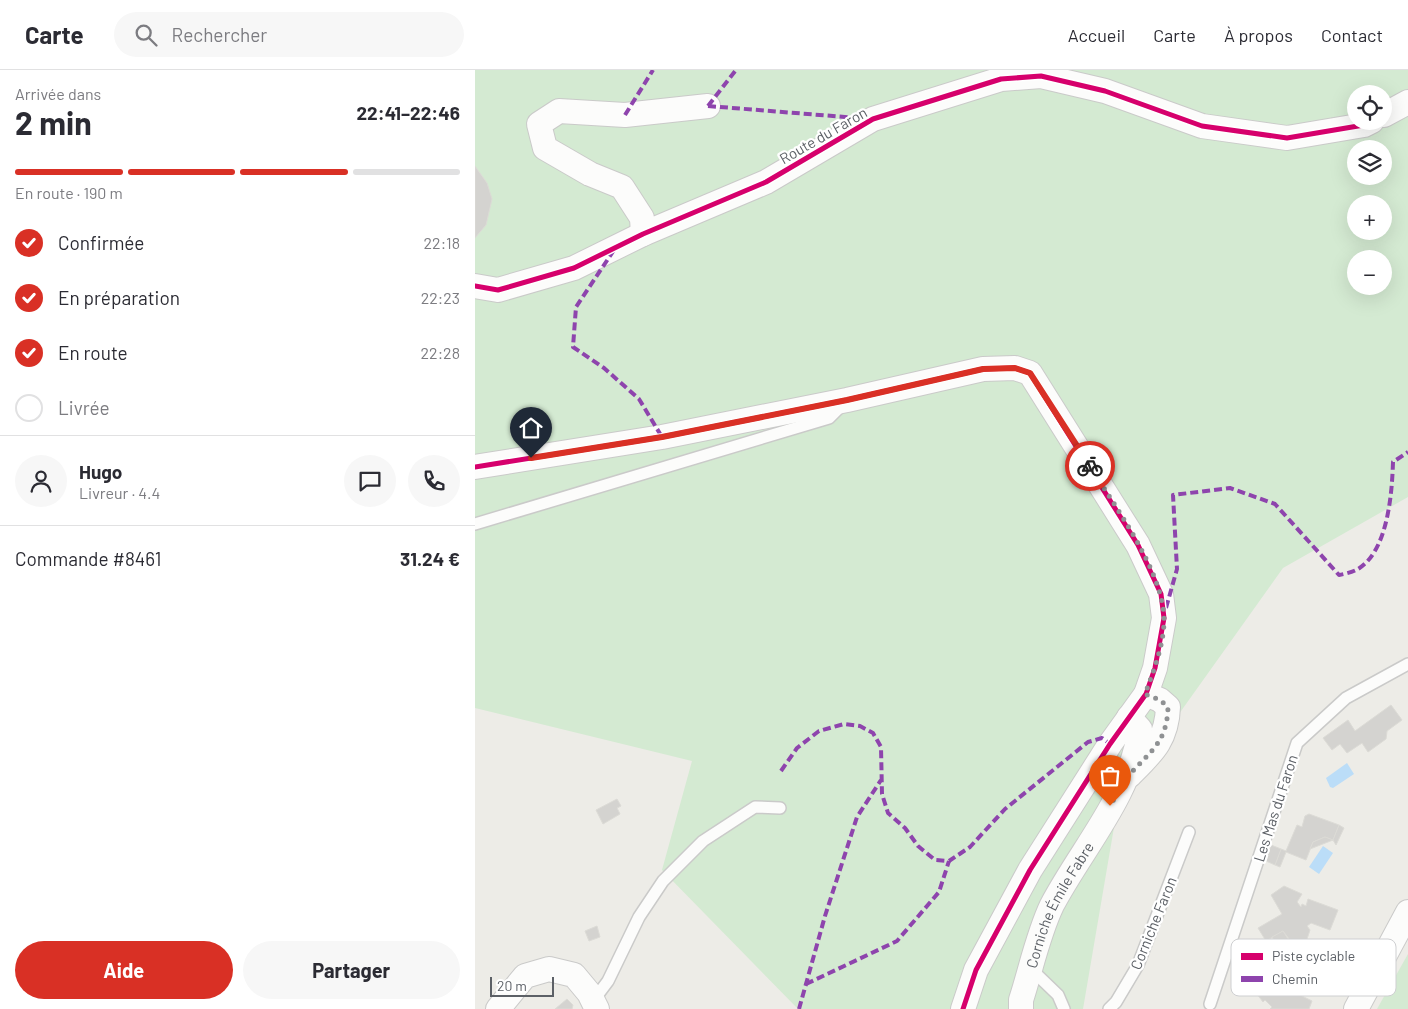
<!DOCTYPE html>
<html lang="fr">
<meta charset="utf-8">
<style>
body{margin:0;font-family:Barlow,sans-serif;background:#f7f7f7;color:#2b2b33;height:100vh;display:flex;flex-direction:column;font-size:19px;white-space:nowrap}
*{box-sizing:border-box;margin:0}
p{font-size:16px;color:#7c7c81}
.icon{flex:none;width:28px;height:28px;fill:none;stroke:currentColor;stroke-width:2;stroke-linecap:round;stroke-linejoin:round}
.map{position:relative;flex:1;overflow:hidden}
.drawer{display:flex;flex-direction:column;background:#fff;width:475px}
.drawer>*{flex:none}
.tools{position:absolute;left:872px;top:15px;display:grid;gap:10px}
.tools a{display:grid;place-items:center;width:45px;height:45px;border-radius:50%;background:#fff;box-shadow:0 5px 20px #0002;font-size:25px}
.scale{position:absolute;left:15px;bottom:12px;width:64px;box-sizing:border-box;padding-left:5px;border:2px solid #5c6066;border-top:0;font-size:14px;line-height:18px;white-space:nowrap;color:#5c6066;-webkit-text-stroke:4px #fff;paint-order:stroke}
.pin{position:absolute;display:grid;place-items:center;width:42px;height:42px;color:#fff;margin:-51px -21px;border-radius:50% 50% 50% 0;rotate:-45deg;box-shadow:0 0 5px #0007}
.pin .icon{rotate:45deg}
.courier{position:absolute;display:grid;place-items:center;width:50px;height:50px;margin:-25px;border:4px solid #d93025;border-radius:50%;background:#fff;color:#222;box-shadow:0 1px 6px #0007}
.summary em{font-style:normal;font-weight:700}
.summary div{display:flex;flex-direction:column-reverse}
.summary{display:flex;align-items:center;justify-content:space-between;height:85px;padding:0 15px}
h1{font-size:32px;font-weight:700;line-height:38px}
.bar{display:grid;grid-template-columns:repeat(4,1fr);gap:8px 5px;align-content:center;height:60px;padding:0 15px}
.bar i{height:6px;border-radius:4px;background:#e1e1e2}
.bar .selected{background:#d93025}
.bar p{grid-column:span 4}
.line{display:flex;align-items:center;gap:12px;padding:0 15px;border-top:1px solid #e1e1e2}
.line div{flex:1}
.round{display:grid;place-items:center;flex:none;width:52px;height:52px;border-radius:26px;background:#f7f7f7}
ol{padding:0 15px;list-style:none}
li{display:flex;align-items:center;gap:15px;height:55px}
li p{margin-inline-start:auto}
li .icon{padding:5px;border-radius:50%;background:#d93025;color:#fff;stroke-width:4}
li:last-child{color:#7c7c81}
li i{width:28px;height:28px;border:2px solid #e1e1e2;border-radius:50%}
.button{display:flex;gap:10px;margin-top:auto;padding:10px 15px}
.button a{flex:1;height:58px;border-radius:30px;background:#d93025;color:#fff;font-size:20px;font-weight:700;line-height:58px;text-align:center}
.button a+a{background:#f7f7f7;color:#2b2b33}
header{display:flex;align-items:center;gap:30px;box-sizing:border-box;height:70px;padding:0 25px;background:#fff;border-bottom:1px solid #e1e1e2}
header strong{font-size:24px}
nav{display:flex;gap:28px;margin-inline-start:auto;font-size:18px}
.search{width:350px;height:45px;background:#f7f7f7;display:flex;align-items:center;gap:12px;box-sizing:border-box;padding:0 18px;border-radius:28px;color:#7c7c81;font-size:19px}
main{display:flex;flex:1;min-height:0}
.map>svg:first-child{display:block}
.green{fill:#d4ead2;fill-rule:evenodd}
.water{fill:#bbddf8}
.building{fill:#d4d3d0;stroke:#dcdbd6}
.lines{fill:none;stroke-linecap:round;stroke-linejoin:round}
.lane-casing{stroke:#cacac9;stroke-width:14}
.street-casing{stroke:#cacac9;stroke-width:26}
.lane{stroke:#fcfcfb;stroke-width:11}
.street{stroke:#fcfcfb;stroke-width:24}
.quiet{stroke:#8e44ad;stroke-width:4;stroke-dasharray:8 4;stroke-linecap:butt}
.cycleway-casing{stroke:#fff;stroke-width:8}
.cycleway{stroke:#d6006c;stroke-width:5}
.done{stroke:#8f9193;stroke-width:5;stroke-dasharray:0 9}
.route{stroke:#d93025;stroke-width:6}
.labels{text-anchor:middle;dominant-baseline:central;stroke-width:4.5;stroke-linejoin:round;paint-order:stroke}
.street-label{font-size:15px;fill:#5c6066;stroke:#fff}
.key{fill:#fff;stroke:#cecfd1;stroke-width:1}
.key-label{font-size:14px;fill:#5c6066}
</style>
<header>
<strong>Carte</strong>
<div class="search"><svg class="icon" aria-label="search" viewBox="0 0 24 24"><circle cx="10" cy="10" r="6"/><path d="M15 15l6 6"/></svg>Rechercher</div>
<nav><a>Accueil</a><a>Carte</a><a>À propos</a><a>Contact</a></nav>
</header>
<main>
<section class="drawer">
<div class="summary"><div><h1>2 min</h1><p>Arrivée dans</p></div><em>22:41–22:46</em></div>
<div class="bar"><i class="selected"></i><i class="selected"></i><i class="selected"></i><i></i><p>En route · 190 m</p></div>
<ol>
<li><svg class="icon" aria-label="check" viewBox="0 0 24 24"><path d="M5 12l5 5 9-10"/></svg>Confirmée<p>22:18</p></li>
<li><svg class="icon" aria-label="check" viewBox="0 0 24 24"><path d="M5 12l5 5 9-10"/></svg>En préparation<p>22:23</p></li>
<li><svg class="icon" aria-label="check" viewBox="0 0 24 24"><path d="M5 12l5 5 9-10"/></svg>En route<p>22:28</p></li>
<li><i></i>Livrée</li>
</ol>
<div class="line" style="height:90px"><a class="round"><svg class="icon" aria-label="person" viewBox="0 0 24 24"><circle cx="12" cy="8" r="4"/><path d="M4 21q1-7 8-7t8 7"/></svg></a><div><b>Hugo</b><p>Livreur · 4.4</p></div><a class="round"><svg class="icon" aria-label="chat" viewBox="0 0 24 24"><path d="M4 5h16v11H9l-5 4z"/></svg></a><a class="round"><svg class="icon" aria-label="phone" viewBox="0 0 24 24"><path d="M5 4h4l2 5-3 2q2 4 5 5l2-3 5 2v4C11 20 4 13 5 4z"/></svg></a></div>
<div class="line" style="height:65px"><div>Commande #8461</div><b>31.24 €</b></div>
<div class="button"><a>Aide</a><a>Partager</a></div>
</section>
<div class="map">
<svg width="933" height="939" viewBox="0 0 933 939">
<rect width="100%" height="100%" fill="#edece7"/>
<!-- green -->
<g class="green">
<path d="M0 0H933V427L808 498 644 728 608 939H323L187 800 217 691 0 638ZM881 24H909V51H881ZM881 79H909V106H881ZM881 134H909V161H881ZM881 189H909V216H881Z"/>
<path d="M933 884V939H902Z"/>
</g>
<!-- water -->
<g class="water">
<path d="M872 693 879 704 858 718 855 717 851 708Z"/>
<path d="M848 776 858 783 844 804 834 797Z"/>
</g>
<!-- building -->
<g class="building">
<path d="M0 96 12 113 17 129 11 155 0 168Z"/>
<path d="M916 635 927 650 912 661 911 669 893 682 887 673 872 683 865 674 857 680 848 668 873 650 880 661Z"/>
<path d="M142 729 146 736 142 738 145 744 128 754 121 740Z"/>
<path d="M834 744 864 755 858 770 850 767 838 772 831 790 811 782 805 797 800 795 806 779 811 781 822 755 827 757 830 746Z"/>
<path d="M864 755 869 758 861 775 858 770Z"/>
<path d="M850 767 858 770 835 779 838 772Z"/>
<path d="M796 775 806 779 800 795 791 791Z"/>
<path d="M809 816 827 824 822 832 826 837 827 834 831 836 833 829 863 840 855 860 836 853 832 856 835 860 831 872 821 878 808 861 791 871 783 858 807 844 796 825Z"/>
<path d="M122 856 125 867 114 871 110 861Z"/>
<path d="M808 861 813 869 803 876 797 867Z"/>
<path d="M788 910 803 916 810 925 815 920 837 931 834 939H795L797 937 790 930 788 932 782 924Z"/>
<path d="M92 929 98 935 97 939H80Z"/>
</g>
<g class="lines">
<!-- lane casing -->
<g class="lane-casing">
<g id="lane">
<path d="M0 454 354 348 367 335"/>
<path d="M556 899 583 925 589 939"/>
<path d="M118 931 133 911 164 847 188 811 228 771 280 737 305 738"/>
<path d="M735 934 822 673 871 628 933 594"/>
<path d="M634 939 641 932 663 895 714 762"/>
</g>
</g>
<!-- street casing -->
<g class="street-casing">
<g id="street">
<path d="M909 45 933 32"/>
<path d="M168 164 167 148 147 117 115 104 70 78 64 54 84 41 150 45 233 36"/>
<path d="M0 216 23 220 99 198 168 164 291 112 398 49 526 9 566 6 630 21 727 56 812 68 889 55 897 51"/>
<path d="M0 397 187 367 372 330 508 299 540 298 555 303 663 475 686 524 689 548 680 598 671 624 635 674 555 800 501 900 488 939"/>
<path d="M655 705C677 683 692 670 693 637L685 630 671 624"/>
<path d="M23 939 50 906 74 899 99 905 114 923 122 939"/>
<path id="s1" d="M546 939V930C556 899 563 864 577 835 607 778 656 725 665 659L654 647"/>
<path d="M881 939 933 842"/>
</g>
</g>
<!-- lane -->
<use href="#lane" class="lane"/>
<!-- street -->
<use href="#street" class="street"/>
<!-- quiet -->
<g class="quiet">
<path d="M233 36 395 49"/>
<path d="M233 36 261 0"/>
<path d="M150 45 178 0"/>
<path d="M139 180 101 237 98 277 129 298 164 329 187 367"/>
<path d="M691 538 702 499 698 425 755 418 800 434 864 505C870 504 878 502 883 499 913 481 917 423 918 392L933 382"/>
<path d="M306 701 322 678 344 661 369 654 385 656 398 663 406 677 407 724 413 743 430 758 443 776 460 790 474 791 495 777 530 739 613 672 627 668 635 674"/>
<path d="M331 914 422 871 464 822 474 791"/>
<path d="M324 939 350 846 382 747 406 710"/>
</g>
<!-- cycleway casing -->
<g class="cycleway-casing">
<g id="cycleway">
<path d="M0 216 23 220 99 198 168 164 291 112 398 49 526 9 566 6 630 21 727 56 812 68 889 55 897 51"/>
<path d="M0 397 187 367 372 330 508 299 540 298 555 303 663 475 686 524 689 548 680 598 671 624 635 674 555 800 501 900 488 939"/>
</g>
</g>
<!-- cycleway -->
<use href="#cycleway" class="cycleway"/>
</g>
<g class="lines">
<!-- done -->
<path class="done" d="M615 396C640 437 686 498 689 546 690 572 679 600 670 624L685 630 693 637C692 675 673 682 651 709 644 717 640 728 635 736"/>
<!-- route -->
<path class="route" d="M56 388 187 367 372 330 508 299 540 298 555 303 615 396"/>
</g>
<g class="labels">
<!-- street labels -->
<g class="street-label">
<text transform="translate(348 65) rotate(-30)">Route du Faron</text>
<text transform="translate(800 738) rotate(-72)">Les Mas du Faron</text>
<text stroke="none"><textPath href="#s1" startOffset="112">Corniche Émile Fabre</textPath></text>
<text transform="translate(678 853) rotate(-68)">Corniche Faron</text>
</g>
</g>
<!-- legend -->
<rect x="756" y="869" width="165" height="57" rx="8" class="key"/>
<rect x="766" y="883" width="22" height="7" fill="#d6006c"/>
<rect x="766" y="906" width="22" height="6" fill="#8e44ad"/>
<g class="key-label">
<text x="797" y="891">Piste cyclable</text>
<text x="797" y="914">Chemin</text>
</g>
</svg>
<div class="tools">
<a><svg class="icon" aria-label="locate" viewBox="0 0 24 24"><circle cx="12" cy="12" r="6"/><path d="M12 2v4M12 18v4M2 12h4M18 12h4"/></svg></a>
<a><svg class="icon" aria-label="layers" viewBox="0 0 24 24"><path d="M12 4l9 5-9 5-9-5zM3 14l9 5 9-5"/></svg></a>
<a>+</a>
<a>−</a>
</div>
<div class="scale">20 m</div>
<div class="pin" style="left:635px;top:736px;background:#ea580c"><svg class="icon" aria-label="bag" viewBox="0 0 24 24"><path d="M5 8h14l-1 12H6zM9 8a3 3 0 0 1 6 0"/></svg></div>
<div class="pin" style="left:56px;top:388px;background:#1f2937"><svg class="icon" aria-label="home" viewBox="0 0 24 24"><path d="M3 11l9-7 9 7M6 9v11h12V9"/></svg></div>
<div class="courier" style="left:615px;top:396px"><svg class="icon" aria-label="bike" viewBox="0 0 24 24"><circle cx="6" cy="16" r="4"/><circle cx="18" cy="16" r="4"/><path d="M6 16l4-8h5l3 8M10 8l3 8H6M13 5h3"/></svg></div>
</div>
</main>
